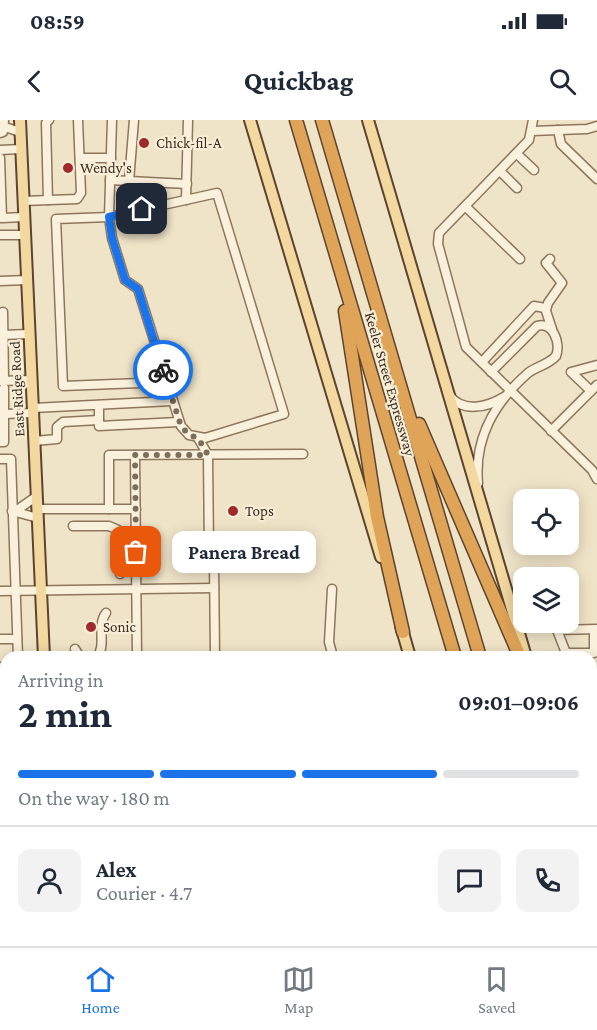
<!DOCTYPE html>
<meta charset="utf-8">
<style>
body{margin:0;font-family:"Crimson Pro",serif;background:#f2f2f3;color:#1f2937;height:100vh;display:flex;flex-direction:column;font-size:22px;white-space:nowrap}
*{box-sizing:border-box;margin:0}
p{font-size:20px;color:#747a83}
.icon{flex:none;width:33px;height:33px;fill:none;stroke:currentColor;stroke-width:2;stroke-linecap:round;stroke-linejoin:round}
.map{position:relative;flex:1;overflow:hidden}
.sheet{position:absolute;left:0px;top:531px;width:597px;height:296px;display:flex;flex-direction:column;background:#fff;border-radius:18px 18px 0 0;box-shadow:0 3px 15px #0003}
.sheet>*{flex:none}
.buttons{position:absolute;left:513px;top:369px;display:grid;gap:12px}
.buttons a{display:grid;place-items:center;width:66px;height:66px;border-radius:12px;background:#fff;box-shadow:0 3px 15px #0003;font-size:30px}
.pin{position:absolute;display:grid;place-items:center;width:51px;height:51px;color:#fff;margin:-26px;border-radius:12px;box-shadow:0 3px 9px #0006}
.courier{position:absolute;display:grid;place-items:center;width:60px;height:60px;margin:-30px;border:4px solid #1a73e8;border-radius:50%;background:#fff;color:#222;box-shadow:0 2px 8px #0007}
.bubble{position:absolute;height:42px;border-radius:12px;background:#fff;box-shadow:0 3px 15px #0003;font-size:20px;font-weight:700;line-height:42px;text-align:center}
.overview em{font-style:normal;font-weight:700}
.overview div{display:flex;flex-direction:column-reverse}
.overview{display:flex;align-items:center;justify-content:space-between;height:102px;padding:0 18px}
h1{font-size:39px;font-weight:700;line-height:45px}
.bar{display:grid;grid-template-columns:repeat(4,1fr);gap:9px 6px;align-content:center;height:72px;padding:0 18px}
.bar i{height:8px;border-radius:4px;background:#e0e1e3}
.bar .on{background:#1a73e8}
.bar p{grid-column:span 4}
.line{display:flex;align-items:center;gap:15px;padding:0 18px;border-top:2px solid #e0e1e3}
.line div{flex:1}
.round{display:grid;place-items:center;flex:none;width:63px;height:63px;border-radius:12px;background:#f2f2f3}
.status{display:flex;justify-content:space-between;align-items:center;height:42px;padding:0 30px;background:#fff;direction:ltr}
.status svg{height:16px;fill:currentColor}
header{display:flex;justify-content:space-between;align-items:center;height:78px;padding:0 18px;background:#fff;font-size:27px;font-weight:700}
.tabs{display:flex;justify-content:space-around;align-items:center;height:84px;border-top:2px solid #e0e1e3;background:#fff;font-size:16px;color:#747a83}
.tabs a{display:grid;justify-items:center;gap:3px}
.tabs .on{color:#1a73e8}
.map>svg:first-child{display:block}
.lines{fill:none;stroke-linecap:round;stroke-linejoin:round}
.minor-casing{stroke:#8d765c;stroke-width:11}
.major-casing{stroke:#5b4430;stroke-width:14}
.highway-casing{stroke:#5b4430;stroke-width:15}
.minor{stroke:#faf1dc;stroke-width:8}
.major{stroke:#f3d9a0;stroke-width:10}
.highway{stroke:#e0a458;stroke-width:12}
.done{stroke:#7c6e5b;stroke-width:6;stroke-dasharray:0 10.8}
.route{stroke:#1a73e8;stroke-width:8}
.poi-dot{fill:#9e2a2b;stroke:#f7eed8;stroke-width:2}
.labels{text-anchor:middle;dominant-baseline:central;stroke-width:4.5;stroke-linejoin:round;paint-order:stroke}
.poi-label{font-size:15px;fill:#3d2e20;stroke:#f7eed8;text-anchor:start}
.street-label{font-size:15px;fill:#3d2e20;stroke:#f7eed8}
</style>
<div class="status"><b>08:59</b><svg viewBox="0 0 49 12"><path d="M0 12V9h3v3zM5 12V6h3v6zM10 12V3h3v9zM15 12V0h3v12zM26 1h20v11H26zM47 4h2v5h-2z"/></svg></div>
<header><svg class="icon" aria-label="back" viewBox="0 0 24 24"><path d="M15 5l-7 7 7 7"/></svg>Quickbag<svg class="icon" aria-label="search" viewBox="0 0 24 24"><circle cx="10" cy="10" r="6"/><path d="M15 15l6 6"/></svg></header>
<div class="map">
<svg width="597" height="826" viewBox="0 0 597 826">
<rect width="100%" height="100%" fill="#f0e4c8"/>
<g class="lines">
<!-- minor casing -->
<g class="minor-casing">
<g id="minor">
<path d="M112 0 109 97 112 118 125 160 138 169 181 306 189 315 205 318 284 294 217 73 109 97 56 99 63 266 166 262"/>
<path d="M533 0 529 20 439 113 438 124 466 227 592 350 597 359"/>
<path d="M5 7 20 12"/>
<path d="M558 10 561 24 597 59"/>
<path d="M532 11 587 9 597 6"/>
<path d="M0 13 3 12 4 0"/>
<path d="M0 30 21 29"/>
<path d="M517 34 534 50"/>
<path d="M0 38 2 98 24 97"/>
<path d="M80 38H111"/>
<path d="M500 51 517 68"/>
<path d="M110 60 187 64"/>
<path d="M129 61 134 0"/>
<path d="M48 80 46 3 49 0"/>
<path d="M186 80 188 0"/>
<path d="M23 81 77 79 81 73 78 0"/>
<path d="M465 86 520 139"/>
<path d="M0 115H25"/>
<path d="M0 161 27 160"/>
<path d="M546 190 548 183 562 163 546 143 550 139"/>
<path d="M3 192 4 260"/>
<path d="M0 215 29 214"/>
<path d="M482 242 534 186 545 188 552 209"/>
<path d="M0 261 32 260"/>
<path d="M591 271 571 252 597 245"/>
<path d="M450 276C463 293 488 287 504 277"/>
<path d="M99 285V306L178 302"/>
<path d="M33 288 172 281"/>
<path d="M4 294 33 293"/>
<path d="M551 311 597 265"/>
<path d="M198 318 208 335 209 431 214 442 215 537"/>
<path d="M34 321 57 319V307L63 302 99 300"/>
<path d="M0 322H4V268"/>
<path d="M135 335 137 537"/>
<path d="M0 339H11L18 537"/>
<path d="M478 363C474 318 494 283 528 253 537 246 548 245 556 236 561 223 553 201 537 206L491 252"/>
<path d="M37 389H136"/>
<path d="M109 389V335L303 334"/>
<path d="M17 390 37 376"/>
<path d="M12 391 38 398"/>
<path d="M73 406H109L118 410 120 454"/>
<path d="M332 469 329 522 333 537"/>
<path d="M0 471 214 468"/>
<path d="M594 510V533H566L557 510 597 509"/>
<path d="M0 519H17"/>
<path d="M75 529 80 537"/>
<path d="M97 537C107 525 96 506 106 493"/>
<path d="M0 547H6"/>
<path d="M0 663H6"/>
<path d="M0 675H6"/>
<path d="M0 802H6"/>
<path d="M93 820V826"/>
<path d="M204 820V826"/>
<path d="M354 820V826"/>
<path d="M130 826V820"/>
</g>
</g>
<!-- major casing -->
<g class="major-casing">
<g id="major">
<path d="M20 0 44 537"/>
<path d="M250 0 381 437"/>
<path d="M368 0 526 537"/>
<path d="M401 506 410 537"/>
<path d="M591 673 597 672"/>
<path d="M591 773 597 810"/>
<path d="M67 820V826"/>
<path d="M497 820 499 826"/>
</g>
</g>
<!-- highway casing -->
<g class="highway-casing">
<g id="highway">
<path d="M296 0 455 537"/>
<path d="M322 0 480 537"/>
<path d="M345 191 377 397 403 512"/>
<path d="M419 304 520 537"/>
<path d="M507 820 510 826"/>
<path d="M538 820 540 826"/>
<path d="M564 820 565 826"/>
<path d="M590 820V826"/>
</g>
</g>
<!-- minor -->
<use href="#minor" class="minor"/>
<!-- major -->
<use href="#major" class="major"/>
<!-- highway -->
<use href="#highway" class="highway"/>
</g>
<g class="lines">
<!-- done -->
<path class="done" d="M136 432 135 335H208L198 318 189 315 181 306 163 250"/>
<!-- route -->
<path class="route" d="M142 89 109 97 112 118 125 160 138 169 163 250"/>
</g>
<!-- markers -->
<g class="poi-dot">
<circle cx="144" cy="23" r="6"/>
<circle cx="68" cy="48" r="6"/>
<circle cx="233" cy="391" r="6"/>
<circle cx="91" cy="507" r="6"/>
</g>
<g class="labels">
<!-- poi labels -->
<g class="poi-label">
<text x="156" y="23">Chick-fil-A</text>
<text x="80" y="48">Wendy's</text>
<text x="245" y="391">Tops</text>
<text x="103" y="507">Sonic</text>
</g>
<!-- street labels -->
<g class="street-label">
<text transform="translate(390 264) rotate(74)">Keeler Street Expressway</text>
<text transform="translate(17 269) rotate(-93)">East Ridge Road</text>
</g>
</g>
</svg>
<div class="buttons">
<a><svg class="icon" aria-label="locate" viewBox="0 0 24 24"><circle cx="12" cy="12" r="6"/><path d="M12 2v4M12 18v4M2 12h4M18 12h4"/></svg></a>
<a><svg class="icon" aria-label="layers" viewBox="0 0 24 24"><path d="M12 4l9 5-9 5-9-5zM3 14l9 5 9-5"/></svg></a>
</div>
<div class="pin" style="left:136px;top:432px;background:#ea580c"><svg class="icon" aria-label="bag" viewBox="0 0 24 24"><path d="M5 8h14l-1 12H6zM9 8a3 3 0 0 1 6 0"/></svg></div>
<div class="pin" style="left:142px;top:89px;background:#1f2937"><svg class="icon" aria-label="home" viewBox="0 0 24 24"><path d="M3 11l9-7 9 7M6 9v11h12V9"/></svg></div>
<div class="courier" style="left:163px;top:250px"><svg class="icon" aria-label="bike" viewBox="0 0 24 24"><circle cx="6" cy="16" r="4"/><circle cx="18" cy="16" r="4"/><path d="M6 16l4-8h5l3 8M10 8l3 8H6M13 5h3"/></svg></div>
<div class="bubble" style="left:172px;top:411px;width:144px">Panera Bread</div>
<section class="sheet">
<div class="overview"><div><h1>2 min</h1><p>Arriving in</p></div><em>09:01–09:06</em></div>
<div class="bar"><i class="on"></i><i class="on"></i><i class="on"></i><i></i><p>On the way · 180 m</p></div>
<div class="line" style="height:108px"><a class="round"><svg class="icon" aria-label="person" viewBox="0 0 24 24"><circle cx="12" cy="8" r="4"/><path d="M4 21q1-7 8-7t8 7"/></svg></a><div><b>Alex</b><p>Courier · 4.7</p></div><a class="round"><svg class="icon" aria-label="chat" viewBox="0 0 24 24"><path d="M4 5h16v11H9l-5 4z"/></svg></a><a class="round"><svg class="icon" aria-label="phone" viewBox="0 0 24 24"><path d="M5 4h4l2 5-3 2q2 4 5 5l2-3 5 2v4C11 20 4 13 5 4z"/></svg></a></div>
</section>
</div>
<nav class="tabs">
<a class="on"><svg class="icon" aria-label="home" viewBox="0 0 24 24"><path d="M3 11l9-7 9 7M6 9v11h12V9"/></svg>Home</a>
<a><svg class="icon" aria-label="map" viewBox="0 0 24 24"><path d="M3 6l6-2 6 2 6-2v14l-6 2-6-2-6 2zM9 4v14M15 6v14"/></svg>Map</a>
<a><svg class="icon" aria-label="saved" viewBox="0 0 24 24"><path d="M7 4h10v16l-5-4-5 4z"/></svg>Saved</a>
</nav>
